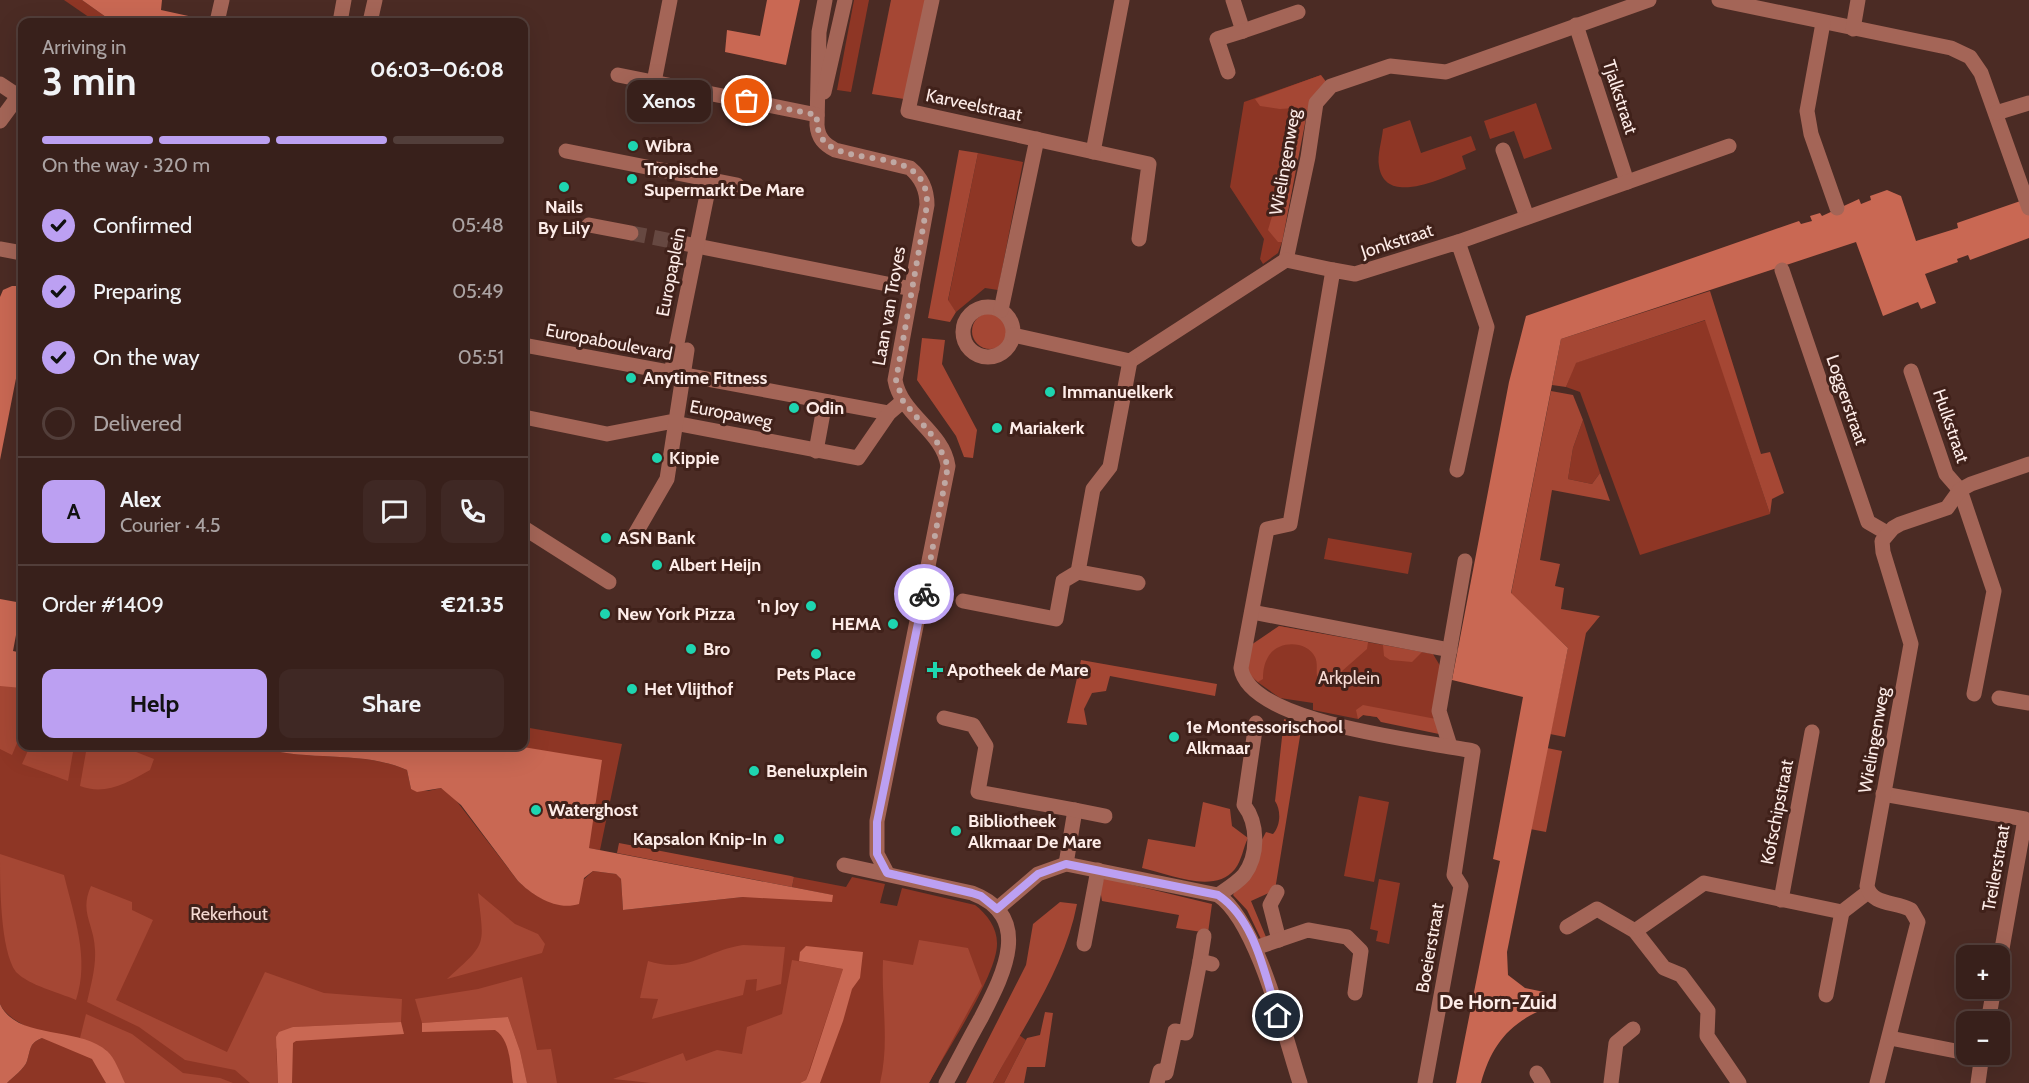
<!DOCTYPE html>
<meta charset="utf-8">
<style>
body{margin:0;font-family:Cabin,sans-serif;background:#3f2824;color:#f1f3f6;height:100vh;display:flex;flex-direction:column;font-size:22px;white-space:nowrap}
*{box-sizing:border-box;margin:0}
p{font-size:20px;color:#aba3a3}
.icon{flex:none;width:33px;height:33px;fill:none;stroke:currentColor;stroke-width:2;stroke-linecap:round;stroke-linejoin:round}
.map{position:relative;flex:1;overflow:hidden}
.panel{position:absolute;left:18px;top:18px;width:510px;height:732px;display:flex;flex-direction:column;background:#38201b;border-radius:12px;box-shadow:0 6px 24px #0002,0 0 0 2px #523e3a}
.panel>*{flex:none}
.tools{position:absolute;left:1956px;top:945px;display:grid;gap:12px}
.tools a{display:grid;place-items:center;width:54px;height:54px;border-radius:12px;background:#38201b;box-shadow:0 6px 24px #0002,0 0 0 2px #523e3a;font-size:30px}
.pin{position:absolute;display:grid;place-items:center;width:51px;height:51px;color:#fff;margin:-26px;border:3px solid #fff;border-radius:50%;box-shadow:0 2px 6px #0007}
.courier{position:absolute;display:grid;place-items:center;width:60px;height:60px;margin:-30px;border:4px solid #bca0f2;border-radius:50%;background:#fff;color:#222;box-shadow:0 2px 8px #0007}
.bubble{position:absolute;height:42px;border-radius:12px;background:#38201b;box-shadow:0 6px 24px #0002,0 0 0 2px #523e3a;font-size:20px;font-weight:700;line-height:42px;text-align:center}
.overview em{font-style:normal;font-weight:700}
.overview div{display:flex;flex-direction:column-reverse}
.overview{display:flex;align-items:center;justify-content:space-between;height:102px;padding:0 24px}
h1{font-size:39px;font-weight:700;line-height:45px}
.bar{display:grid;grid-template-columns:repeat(4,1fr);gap:9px 6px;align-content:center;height:72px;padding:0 24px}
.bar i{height:8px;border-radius:4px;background:#523e3a}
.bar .on{background:#bca0f2}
.bar p{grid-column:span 4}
.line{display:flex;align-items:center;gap:15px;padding:0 24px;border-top:2px solid #523e3a}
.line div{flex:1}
.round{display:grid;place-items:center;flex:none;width:63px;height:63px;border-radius:12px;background:#3f2824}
ol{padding:0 24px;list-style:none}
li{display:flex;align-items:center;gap:18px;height:66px}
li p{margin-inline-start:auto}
li .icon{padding:6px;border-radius:50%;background:#bca0f2;color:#111;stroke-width:4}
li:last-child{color:#aba3a3}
li i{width:33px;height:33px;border:3px solid #523e3a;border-radius:50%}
.button{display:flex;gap:12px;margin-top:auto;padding:12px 24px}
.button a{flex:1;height:69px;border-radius:12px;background:#bca0f2;color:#111;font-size:24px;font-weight:700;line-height:69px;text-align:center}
.button a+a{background:#3f2824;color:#f1f3f6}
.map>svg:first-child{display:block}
.green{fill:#8e3625}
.forest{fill:#a54734}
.water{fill:#c96853}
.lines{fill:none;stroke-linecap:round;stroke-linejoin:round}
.minor-tunnel{stroke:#664841;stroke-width:15;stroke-dasharray:15 8;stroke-linecap:butt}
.minor{stroke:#a46557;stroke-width:15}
.done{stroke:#bfa8a3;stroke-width:6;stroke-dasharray:0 10.8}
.route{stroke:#bca0f2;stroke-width:8}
.poi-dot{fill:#1ed5b0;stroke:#40211a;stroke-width:2}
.labels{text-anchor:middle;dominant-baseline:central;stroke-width:6;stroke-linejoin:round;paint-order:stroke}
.street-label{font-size:18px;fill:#fdece8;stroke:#40211a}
.poi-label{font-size:18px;font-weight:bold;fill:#fdece8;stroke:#40211a;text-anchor:start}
.park-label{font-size:18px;fill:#f5dad3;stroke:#40211a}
.neighbourhood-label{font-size:20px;font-weight:bold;fill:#fdece8;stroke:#40211a}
</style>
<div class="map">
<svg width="2029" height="1083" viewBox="0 0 2029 1083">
<rect width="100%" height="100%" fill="#4b2b24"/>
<!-- green -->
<g class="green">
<path d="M64 0H82L113 22H96Z"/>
<path d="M854 0H869L851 92 837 90Z"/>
<path d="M1321 75 1306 115 1282 242 1278 253 1263 264 1260 259 1264 239 1230 187 1244 102Z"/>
<path d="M1536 103 1552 149 1524 159 1514 131 1490 139 1484 121Z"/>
<path d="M1410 120 1421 153 1471 136 1476 150 1462 156 1466 169C1442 178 1385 207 1379 166 1377 155 1382 140 1383 129Z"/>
<path d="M978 153 1023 162 998 290 985 288 956 312 948 301Z"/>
<path d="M1706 320 1770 514 1640 555 1580 392 1566 387 1575 363Z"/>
<path d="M1583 420 1600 473 1592 484 1568 479 1573 448Z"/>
<path d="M1328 538 1412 553 1408 574 1324 559Z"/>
<path d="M1279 626 1433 654 1442 669 1433 718 1436 719 1381 722 1377 717 1363 715 1358 719 1313 710V703L1280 698 1249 676Z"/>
<path d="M0 686 22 688V746H257C305 763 359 749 407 770L411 789 428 791 441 788 452 795 518 881C530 892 541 900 557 904L593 871 616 874 621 879 623 910 743 897 832 895 792 887 794 877 846 887 852 877 885 884 880 903 897 906 902 888 975 905C987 914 997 928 997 943 998 974 945 1053 929 1083H7C13 1077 25 1068 27 1061 31 1049 29 1043 42 1038 29 1025 8 1021 0 1004Z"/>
<path d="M524 727 622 744 600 850 588 848 517 746H524Z"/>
<path d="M1359 796 1389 802 1374 882 1344 876Z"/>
<path d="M1379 879 1400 883 1389 944 1376 941 1378 931 1370 929Z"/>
<path d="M1019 1035 1026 1040 1004 1083H993Z"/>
</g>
<!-- forest -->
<g class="forest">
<path d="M891 0H927L904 99 872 94Z"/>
<path d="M1321 75 1327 83 1313 98 1308 108 1282 242H1278L1268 230 1284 175 1286 159 1282 148 1287 127 1296 112 1294 108 1280 109 1260 106 1255 99Z"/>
<path d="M959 150 978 153 948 300 956 312 950 322 928 318Z"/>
<path d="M1710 291 1761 454 1770 452 1784 493 1772 499 1770 514 1705 320 1576 363 1566 387 1552 385 1561 339Z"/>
<circle cx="990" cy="331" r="18"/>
<path d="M922 338 945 340 942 364 977 430 973 458 964 457 956 436 917 380Z"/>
<path d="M1551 391 1573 395 1583 420 1573 448 1568 479 1592 484 1600 473 1610 501 1552 490 1540 560 1560 564 1555 586 1564 588 1561 609 1600 616 1586 633 1565 737 1550 734 1568 648 1511 594Z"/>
<path d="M1279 626 1368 642 1367 649 1342 671 1338 680 1328 683 1317 676C1316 670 1318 663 1315 657 1307 640 1277 640 1268 657 1264 664 1263 671 1263 679L1258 682 1246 671 1251 645Z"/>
<path d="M1383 645 1422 652 1412 662 1390 660 1384 656Z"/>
<path d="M1081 660 1217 684 1215 696 1110 676 1106 691 1092 693 1084 709 1087 725 1067 723Z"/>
<path d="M6 685 22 688V731L12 755 0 749V686Z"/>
<path d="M1363 705 1436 719 1439 734 1381 722 1377 717 1363 715 1358 719 1356 710Z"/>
<path d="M1284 719 1302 724 1275 890 1251 901 1266 937 1261 939 1247 910 1233 895 1266 832 1273 834C1281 825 1281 810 1275 801Z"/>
<path d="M30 746H74L68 781 22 764Z"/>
<path d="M87 746H121L154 759 150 770C128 782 106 796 80 786Z"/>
<path d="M1547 748 1562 751 1546 832 1530 829Z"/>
<path d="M1203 802 1230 809 1232 826 1248 838C1243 848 1242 860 1235 869 1214 895 1170 874 1142 868L1148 839 1195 847Z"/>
<path d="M619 843 791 876 794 877 792 887 617 853Z"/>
<path d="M0 854 64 875C74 916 90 959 76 1000 58 992 30 986 16 972 0 950 0 884 0 854Z"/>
<path d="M1104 878 1212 904 1208 933 1176 928 1179 915 1102 901 1100 889Z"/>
<path d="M91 886 132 902V910L153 920 116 1000 227 1052 265 972 324 993 402 999 401 1022 293 1027 276 1049 278 1083H250L235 1070 185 1060 139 1027 87 1002C91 985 96 967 95 950 94 923 79 913 91 886Z"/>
<path d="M478 893 515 924 538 934 545 944 542 953 447 979C488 942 484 947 478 893Z"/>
<path d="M1060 902 1077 904C1065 968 1023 1027 993 1083H966L1026 965 1033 924Z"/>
<path d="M919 940 968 948 982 986 929 1083H880C890 1041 881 1002 883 960L913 965Z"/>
<path d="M743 945 785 947 781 984 756 991 757 979 746 980 743 995 652 1019 658 999 640 998 648 961C689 974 704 951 743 945Z"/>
<path d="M792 960 843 969 806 1080 800 1083H651L613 1079 683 1053 686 1061 717 1050 742 1054 747 1027 782 1014Z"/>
<path d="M522 977 537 1050 551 1049 557 1083H527L520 1051 508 1017 422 1023 415 999 478 989Z"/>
<path d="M1045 1012 1053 1013 1045 1067H1027L1024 1083H1004L1027 1038 1040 1035Z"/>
<path d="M86 1014 132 1034 183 1073 220 1078 233 1083H125L106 1050 80 1038Z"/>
</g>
<!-- water -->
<g class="water">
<path d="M82 0H162L161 10 193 17 192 22H113Z"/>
<path d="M767 0H800L786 65 725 52 727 30 760 36Z"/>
<path d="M1887 190 1901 196 1916 241 1958 228 1957 223 2029 198V238L1970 260 1968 255 1957 259 1958 262 1925 274 1936 303 1921 309 1918 302 1883 316 1856 242 1561 339 1511 593 1568 648 1507 952 1508 975 1525 988 1544 992 1548 999 1544 1009C1509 1023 1491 1046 1481 1083H1456L1500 861 1493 859 1523 697 1452 680 1509 382 1526 316 1799 221 1801 224 1812 221 1810 216 1820 213 1822 216 1859 199 1861 204 1871 200 1870 196Z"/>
<path d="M12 286H22V358H20L0 460V297L3 290Z"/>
<path d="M0 599 22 603 13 651 22 653V688L0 686Z"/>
<path d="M257 746H517L602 760 589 848 833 895 832 902 743 897 623 910 621 879 616 874 593 871 584 878 579 904C557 911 533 896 518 881L461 805 441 788 417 792 411 789 407 770C359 749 305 763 257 746Z"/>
<path d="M806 946 863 952 860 978 852 989 843 1021 820 1083H800L806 1080 810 1070 843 969 799 961 800 952Z"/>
<path d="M0 1004C16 1040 79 1026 107 1051 115 1058 120 1073 125 1083H106L92 1059 42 1038C29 1043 31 1049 27 1061 25 1068 13 1077 7 1083H0Z"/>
<path d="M508 1017 520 1051 527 1083H513C510 1066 511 1040 495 1030L422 1032V1023Z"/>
<path d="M401 1022 404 1034 296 1041 293 1043 292 1083H278L276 1037 279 1032 293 1027Z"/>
</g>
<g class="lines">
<!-- minor-tunnel -->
<path class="minor-tunnel" d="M631 233 687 244"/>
<!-- minor -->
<g class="minor">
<path d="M825 0 819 32 817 125C818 138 824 144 835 150L910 168C922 178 927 190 927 205L895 380C901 415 943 431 948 466L877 821V854L887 873"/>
<path d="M932 0 908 111 1149 164 1139 239"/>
<path d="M1233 0 1243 31 1298 12"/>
<path d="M1719 0 1951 48 1970 57 1981 73 2029 208"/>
<path d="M217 22 222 0"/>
<path d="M340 22 344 0"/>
<path d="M370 22 375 0"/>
<path d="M1823 23 1807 111 1811 134 1837 208"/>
<path d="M1576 25 1627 182"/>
<path d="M1853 29 1858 0"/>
<path d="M1228 72 1217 39 1243 31"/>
<path d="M618 75 817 115"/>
<path d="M654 82 670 0"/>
<path d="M0 84 18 96"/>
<path d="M824 92 845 0"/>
<path d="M1996 113 2029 103"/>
<path d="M0 121 22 91"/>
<path d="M1503 150 1527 217"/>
<path d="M566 151 737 185"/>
<path d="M1093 152 1122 0"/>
<path d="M589 225 631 233"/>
<path d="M1458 242 1729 146"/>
<path d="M687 244 912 289"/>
<path d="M0 249 22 253"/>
<path d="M1286 260 1308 157 1316 103 1331 86 1390 66 1446 72 1649 0"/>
<path d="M1782 270 1868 522 1887 533"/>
<circle cx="988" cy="332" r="25"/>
<path d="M1001 310 1037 139"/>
<path d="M1013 335 1130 361 1286 260 1333 270"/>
<path d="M529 346 889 413"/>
<path d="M1911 371 1946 474 1960 490 1994 591 1974 694"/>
<path d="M671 373 710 180"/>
<path d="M524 417 607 434 669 422 858 458 889 413 903 401"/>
<path d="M816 451 825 402"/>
<path d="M524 528 609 582"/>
<path d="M634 536 667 479 687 350"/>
<path d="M1078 572 1093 489 1110 467 1130 361"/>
<path d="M963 601 1056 619 1063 581 1078 572 1138 583"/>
<path d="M1252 612 1450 650"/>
<path d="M1999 698 2029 703"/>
<path d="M944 718 973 725 986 746 978 792 1075 810 1066 864"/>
<path d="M1450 746 1439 711 1465 561"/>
<path d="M1883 794 2025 819 2000 960"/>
<path d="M1075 810 1105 816"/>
<path d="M844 865 972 893C1035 917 1002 977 981 1018 969 1039 958 1061 946 1083"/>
<path d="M1277 892 1270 905 1279 940"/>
<path d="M1218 895C1227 889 1237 883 1244 875 1259 855 1258 823 1244 805L1256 723"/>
<path d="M1781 900 1812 732"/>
<path d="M997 909 1038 874 1066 864 1218 895C1257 921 1285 1037 1300 1083"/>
<path d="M1567 927 1597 909 1635 931 1664 968 1681 975 1708 1011 1707 1036 1739 1083"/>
<path d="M1635 931 1704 883 1842 912 1868 892"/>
<path d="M1084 944 1098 870"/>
<path d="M1255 948 1308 930 1347 937 1361 951 1355 993"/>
<path d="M1200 961 1204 936"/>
<path d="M1826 995 1842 912"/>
<path d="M1988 1022 1994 988"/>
<path d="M1890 1038 1966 1053"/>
<path d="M1537 1073 1543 1083"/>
<path d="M1157 1083 1160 1071 1166 1073 1175 1031 1186 1033 1200 961 1212 964"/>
<path d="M1425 1083 1461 886 1454 875 1473 751C1426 741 1249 724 1241 668L1267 529 1290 524 1333 270 1355 274 1458 242 1487 327 1457 470"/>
<path d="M1611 1083 1616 1043 1633 1029"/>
<path d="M1877 1083 1918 922 1911 910C1896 901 1872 906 1867 886L1911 644 1883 552 1882 541 1893 528 1900 524 1947 508 1960 490 1971 484 2029 464"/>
<path d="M1978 1083 1982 1054"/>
</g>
</g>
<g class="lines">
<!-- done -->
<path class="done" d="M747 101 817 115C812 184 929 130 927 205L896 380 903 401 936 440 948 466 924 594"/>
<!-- route -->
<path class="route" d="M924 594 877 822V854L887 873 972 893 981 896 997 909 1038 874 1066 864 1218 895C1256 920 1265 977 1278 1016"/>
</g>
<!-- markers -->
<g class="poi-dot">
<circle cx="633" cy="146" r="6"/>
<circle cx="632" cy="179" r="6"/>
<circle cx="564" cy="187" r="6"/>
<circle cx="631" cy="378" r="6"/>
<circle cx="1050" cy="392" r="6"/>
<circle cx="794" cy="408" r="6"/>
<circle cx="997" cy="428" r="6"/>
<circle cx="657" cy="458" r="6"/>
<circle cx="606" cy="538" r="6"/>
<circle cx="657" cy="565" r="6"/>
<circle cx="811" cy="606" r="6"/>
<circle cx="605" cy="614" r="6"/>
<circle cx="893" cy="624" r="6"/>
<circle cx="691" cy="649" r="6"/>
<circle cx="816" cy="654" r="6"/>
<path d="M932 661h6v6h6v6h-6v6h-6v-6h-6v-6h6z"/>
<circle cx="632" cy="689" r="6"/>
<circle cx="1174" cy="737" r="6"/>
<circle cx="754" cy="771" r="6"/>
<circle cx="536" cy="810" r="6"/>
<circle cx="956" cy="831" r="6"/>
<circle cx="779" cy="839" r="6"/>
</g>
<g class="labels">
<!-- street labels -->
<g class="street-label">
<text transform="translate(1620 97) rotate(72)">Tjalkstraat</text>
<text transform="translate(974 105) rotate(12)">Karveelstraat</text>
<text transform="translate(1285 162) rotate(-80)">Wielingenweg</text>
<text transform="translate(1397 241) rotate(-18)">Jonkstraat</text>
<text transform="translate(671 272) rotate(-79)">Europaplein</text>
<text transform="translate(889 306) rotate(-80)">Laan van Troyes</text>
<text transform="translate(609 342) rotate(11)">Europaboulevard</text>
<text transform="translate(1847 400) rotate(71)">Loggerstraat</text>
<text transform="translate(731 414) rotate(11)">Europaweg</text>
<text transform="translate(1951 426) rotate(71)">Hulkstraat</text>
<text transform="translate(1874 740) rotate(-80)">Wielingenweg</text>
<text transform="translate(1777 812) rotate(-79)">Kofschipstraat</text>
<text transform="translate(1996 868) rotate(-80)">Treilerstraat</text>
<text transform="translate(1430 948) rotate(-80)">Boeierstraat</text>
</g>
<!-- poi labels -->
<g class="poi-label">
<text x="645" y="146">Wibra</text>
<text x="644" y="169">Tropische<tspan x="644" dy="21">Supermarkt De Mare</tspan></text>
<text x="564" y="207" text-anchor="middle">Nails<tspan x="564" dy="21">By Lily</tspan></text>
<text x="643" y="378">Anytime Fitness</text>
<text x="1062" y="392">Immanuelkerk</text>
<text x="806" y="408">Odin</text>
<text x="1009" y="428">Mariakerk</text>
<text x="669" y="458">Kippie</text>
<text x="618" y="538">ASN Bank</text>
<text x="669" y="565">Albert Heijn</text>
<text x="799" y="606" text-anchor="end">'n Joy</text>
<text x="617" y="614">New York Pizza</text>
<text x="881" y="624" text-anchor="end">HEMA</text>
<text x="703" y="649">Bro</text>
<text x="947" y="670">Apotheek de Mare</text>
<text x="816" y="674" text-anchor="middle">Pets Place</text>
<text x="644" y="689">Het Vlijthof</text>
<text x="1186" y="727">1e Montessorischool<tspan x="1186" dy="21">Alkmaar</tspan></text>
<text x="766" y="771">Beneluxplein</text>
<text x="548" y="810">Waterghost</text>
<text x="968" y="821">Bibliotheek<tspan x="968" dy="21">Alkmaar De Mare</tspan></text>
<text x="767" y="839" text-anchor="end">Kapsalon Knip-In</text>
</g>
<!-- park labels -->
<g class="park-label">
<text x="1349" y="678">Arkplein</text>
<text x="229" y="914">Rekerhout</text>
</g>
<!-- neighbourhood labels -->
<g class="neighbourhood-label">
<text x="1498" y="1002">De Horn-Zuid</text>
</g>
</g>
</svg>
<div class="tools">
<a>+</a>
<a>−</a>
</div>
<div class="pin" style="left:747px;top:101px;background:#ea580c"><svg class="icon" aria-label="bag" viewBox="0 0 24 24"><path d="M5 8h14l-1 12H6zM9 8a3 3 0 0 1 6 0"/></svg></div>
<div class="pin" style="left:1278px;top:1016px;background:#1f2937"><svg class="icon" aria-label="home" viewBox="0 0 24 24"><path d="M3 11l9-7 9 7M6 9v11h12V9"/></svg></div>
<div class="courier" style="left:924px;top:594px"><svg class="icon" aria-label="bike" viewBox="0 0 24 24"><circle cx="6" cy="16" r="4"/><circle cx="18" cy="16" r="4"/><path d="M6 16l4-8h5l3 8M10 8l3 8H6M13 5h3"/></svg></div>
<div class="bubble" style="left:627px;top:80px;width:84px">Xenos</div>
<section class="panel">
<div class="overview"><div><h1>3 min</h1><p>Arriving in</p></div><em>06:03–06:08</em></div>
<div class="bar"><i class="on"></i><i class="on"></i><i class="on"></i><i></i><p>On the way · 320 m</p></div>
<ol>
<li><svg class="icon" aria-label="check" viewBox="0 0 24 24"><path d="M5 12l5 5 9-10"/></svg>Confirmed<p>05:48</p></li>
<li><svg class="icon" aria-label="check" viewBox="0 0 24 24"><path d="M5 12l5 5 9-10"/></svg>Preparing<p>05:49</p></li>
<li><svg class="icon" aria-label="check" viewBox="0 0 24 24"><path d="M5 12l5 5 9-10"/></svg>On the way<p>05:51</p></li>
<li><i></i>Delivered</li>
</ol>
<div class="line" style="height:108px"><b class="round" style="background:#bca0f2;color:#111">A</b><div><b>Alex</b><p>Courier · 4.5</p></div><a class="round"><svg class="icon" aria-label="chat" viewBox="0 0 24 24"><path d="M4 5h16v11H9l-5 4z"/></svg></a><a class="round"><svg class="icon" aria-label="phone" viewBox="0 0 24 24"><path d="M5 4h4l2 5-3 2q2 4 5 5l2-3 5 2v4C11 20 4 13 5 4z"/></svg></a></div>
<div class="line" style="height:78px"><div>Order #1409</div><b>€21.35</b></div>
<div class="button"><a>Help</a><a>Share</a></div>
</section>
</div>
